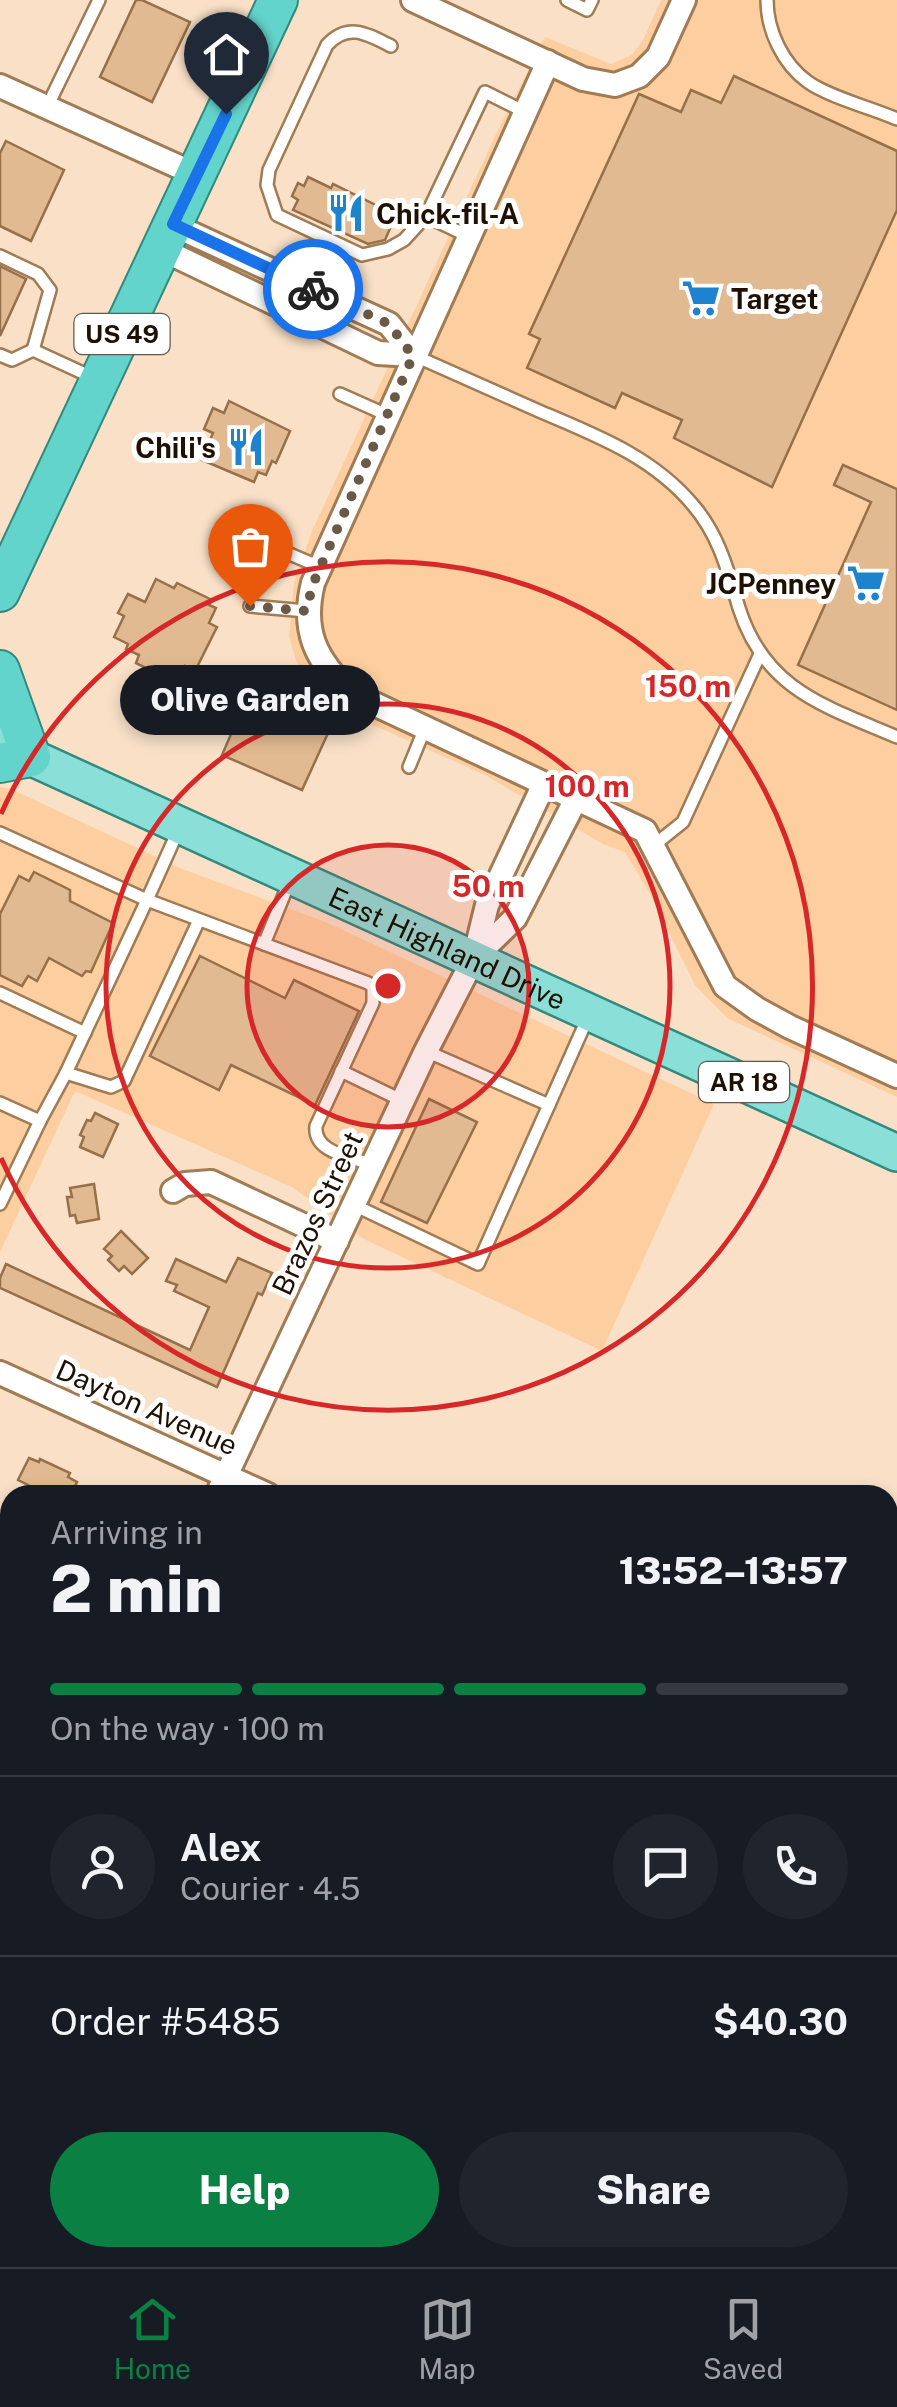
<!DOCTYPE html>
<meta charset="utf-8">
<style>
body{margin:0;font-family:"Public Sans",sans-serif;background:#20242c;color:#f1f3f6;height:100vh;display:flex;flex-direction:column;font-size:38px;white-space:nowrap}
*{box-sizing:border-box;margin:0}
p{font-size:32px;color:#9ea1a6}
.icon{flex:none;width:55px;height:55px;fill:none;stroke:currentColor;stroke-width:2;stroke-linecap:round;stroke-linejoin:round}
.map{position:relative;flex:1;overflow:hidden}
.side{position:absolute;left:0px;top:1485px;width:898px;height:782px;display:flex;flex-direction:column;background:#171b24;border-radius:30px 30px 0 0;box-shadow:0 5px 15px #0003}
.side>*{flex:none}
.pin{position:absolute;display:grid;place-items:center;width:85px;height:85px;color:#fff;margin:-102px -42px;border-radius:50% 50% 50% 0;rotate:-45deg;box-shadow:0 0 10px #0007}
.pin .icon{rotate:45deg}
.courier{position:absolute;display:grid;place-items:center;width:100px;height:100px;margin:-50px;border:8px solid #1a73e8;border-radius:50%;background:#fff;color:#222;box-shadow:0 2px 12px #0007}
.bubble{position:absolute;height:70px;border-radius:35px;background:#171b24;box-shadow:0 5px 15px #0003;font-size:32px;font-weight:800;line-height:70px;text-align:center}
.summary em{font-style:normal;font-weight:800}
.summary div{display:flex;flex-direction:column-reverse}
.summary{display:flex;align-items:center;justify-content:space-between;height:170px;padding:0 50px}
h1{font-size:65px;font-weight:800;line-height:75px}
.bar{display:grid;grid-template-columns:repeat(4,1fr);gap:15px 10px;align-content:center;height:120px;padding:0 50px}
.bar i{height:12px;border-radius:8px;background:#363941}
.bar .current{background:#0b8043}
.bar p{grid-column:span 4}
.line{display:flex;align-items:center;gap:25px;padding:0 50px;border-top:2px solid #363941}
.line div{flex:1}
.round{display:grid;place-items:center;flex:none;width:105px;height:105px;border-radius:52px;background:#20242c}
.primary-button{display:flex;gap:20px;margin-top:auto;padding:20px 50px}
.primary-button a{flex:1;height:115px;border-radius:60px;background:#0b8043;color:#fff;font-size:40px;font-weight:800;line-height:115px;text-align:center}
.primary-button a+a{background:#20242c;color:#f1f3f6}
.tab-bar{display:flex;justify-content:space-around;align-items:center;height:140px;border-top:2px solid #363941;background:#171b24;font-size:28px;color:#9ea1a6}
.tab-bar a{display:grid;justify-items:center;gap:5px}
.tab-bar .current{color:#0b8043}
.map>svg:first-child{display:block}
.built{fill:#fdce9f}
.building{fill:#e2ba91;stroke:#95704a;stroke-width:2.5}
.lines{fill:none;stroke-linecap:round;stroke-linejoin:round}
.service-casing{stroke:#a07b54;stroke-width:16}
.minor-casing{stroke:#a07b54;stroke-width:28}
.primary-casing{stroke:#32897c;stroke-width:40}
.trunk-casing{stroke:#32897c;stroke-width:42}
.service{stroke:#fff;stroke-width:11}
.minor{stroke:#fff;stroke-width:22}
.primary{stroke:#8adfd8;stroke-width:35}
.trunk{stroke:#63d4cb;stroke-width:38}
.done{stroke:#6b5947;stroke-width:10;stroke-dasharray:0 18}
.route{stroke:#1a73e8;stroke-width:12}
.ring{fill:none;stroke:#d62828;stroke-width:5}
.labels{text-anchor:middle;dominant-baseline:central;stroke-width:10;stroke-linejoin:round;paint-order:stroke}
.shield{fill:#fff;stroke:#62584e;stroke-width:2.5}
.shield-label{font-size:25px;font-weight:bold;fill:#1e1002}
.poi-label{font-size:28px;font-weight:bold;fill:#1e1002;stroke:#fff;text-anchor:start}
.street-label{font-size:28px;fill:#1e1002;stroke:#fff}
.centre{fill:#d62828;stroke:#fff;stroke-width:5}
.ring-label{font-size:30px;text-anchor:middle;font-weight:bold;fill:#d62828;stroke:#fff;stroke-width:10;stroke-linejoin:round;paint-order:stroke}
</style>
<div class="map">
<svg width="897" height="2267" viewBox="0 0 897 2267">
<rect width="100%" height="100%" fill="#f9e0c7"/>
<!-- built -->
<g class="built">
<path d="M661 0H897V1097L727 1018 695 985 649 892 625 852 603 844 485 775 326 704 299 670 289 636 294 583 312 531 497 132 545 37 611 64 632 55 644 38Z"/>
<path d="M0 787 11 789 180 868 328 923 714 1104 602 1351 364 1239 292 1187 75 1091 0 1252Z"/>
</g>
<!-- building -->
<g class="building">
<path d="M136 0H142L190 22 152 102 100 77Z"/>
<path d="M734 76 897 151V210L772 487 674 438 682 420 622 393 615 408 527 368 540 339 529 334 639 94 681 112 691 90 721 103Z"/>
<path d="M6 141 64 170 31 241 0 226V153Z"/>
<path d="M308 177 331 188 333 184 396 215 385 240 368 244 293 210 298 200 292 196 298 183 304 186Z"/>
<path d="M0 266 26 279 0 336Z"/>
<path d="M229 401 290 431 276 463 272 461 266 475 258 472 254 482 202 460 213 433 204 429 213 408 224 413Z"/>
<path d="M843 465 897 489V710L798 665 871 502 834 485Z"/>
<path d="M156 579 174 588 177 583 212 600 209 605 216 608 209 623 217 627 195 671 185 666 177 683 136 663 139 655 126 649 128 644 114 637 124 616 118 613 128 594 145 602Z"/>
<path d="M248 695 329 731 302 790 222 755Z"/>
<path d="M34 872 70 890V901L113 923 91 972 86 971 82 976 49 958 37 981 28 976 22 986 0 975V914L19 876 29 881Z"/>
<path d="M200 956 285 998 294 980 359 1011 315 1105 231 1065 219 1090 150 1056Z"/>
<path d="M429 1099 477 1122 427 1223 381 1202Z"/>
<path d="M95 1113 118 1124 103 1157 80 1147 84 1137 80 1135 87 1120 91 1121Z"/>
<path d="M94 1184 99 1219 77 1223 75 1215 70 1216 67 1197H72L70 1188Z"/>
<path d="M121 1231 148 1258 132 1274 124 1266 119 1271 108 1260 112 1256 104 1249Z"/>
<path d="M238 1258 272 1273 262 1295 258 1293 217 1387 0 1288V1278L6 1264 190 1350 209 1307 174 1291 177 1285 166 1281 176 1259 226 1282Z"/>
<path d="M29 1458 39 1462 40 1459 70 1473 68 1477 77 1482 71 1495H38L26 1489 28 1485 18 1480Z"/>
</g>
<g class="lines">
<!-- service casing -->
<g class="service-casing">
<g id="service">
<path d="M567 0 587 10 592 0"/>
<path d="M767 0C767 31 783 64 808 82 827 96 874 109 897 119"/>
<path d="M391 46C367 34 348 22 327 45L269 170 267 185 277 215 362 255 388 249 404 240 426 216 485 92 525 112"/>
<path d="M47 107 99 0"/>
<path d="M426 216 468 236"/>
<path d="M0 256 38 274 50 290 33 350"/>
<path d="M0 355 12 360 33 350 96 379"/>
<path d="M413 355C455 374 497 392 539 411 595 435 652 456 693 505 719 535 728 571 739 608 765 690 825 706 897 737"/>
<path d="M340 394 387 415"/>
<path d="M271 546 320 567"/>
<path d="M250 606 306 611"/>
<path d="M409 767 425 728"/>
<path d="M178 831 147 900 368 983 373 987V1003L316 1126C313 1153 352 1157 373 1165"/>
<path d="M0 833 147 900 66 1073 40 1121 0 1103"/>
<path d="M653 846 683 822 760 654"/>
<path d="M264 944 291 878"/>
<path d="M0 993 85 1033"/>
<path d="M426 1051 549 1105"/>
<path d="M341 1071 403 1101"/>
<path d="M66 1073 111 1087 124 1081 199 920"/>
<path d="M0 1204 40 1121"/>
<path d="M354 1205 478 1264 589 1015"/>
<path d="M0 2020 10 2024"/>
<path d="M0 2179 10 2184"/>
</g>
</g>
<!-- minor casing -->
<g class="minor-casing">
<g id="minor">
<path d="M413 0 583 79 615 85 639 76 658 57 684 0"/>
<path d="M548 62 313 583C301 631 316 661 351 693L645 831 725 986 757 1009 790 1027 897 1076"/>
<path d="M0 86 197 175"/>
<path d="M173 225 389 324 413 355"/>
<path d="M161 249 378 353 413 355"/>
<path d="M474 958 515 918 576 799"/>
<path d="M173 1191 185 1184 211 1182 337 1241"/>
<path d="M0 1373 268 1495"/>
<path d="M217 1495 426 1051 474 958 487 905 544 784"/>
<path d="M888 1691 897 1671"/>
<path d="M0 1706 10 1710"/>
<path d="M888 1777 897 1782"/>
<path d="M0 1954 10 1933"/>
<path d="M888 2061 897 2066"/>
<path d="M732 2267 736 2258"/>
</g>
</g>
<!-- primary casing -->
<g class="primary-casing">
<g id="primary">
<path id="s1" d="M0 743 897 1153"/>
</g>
</g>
<!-- trunk casing -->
<g class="trunk-casing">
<g id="trunk">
<path d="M0 592 278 0"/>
<path d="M0 670 31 757 0 763"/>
</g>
</g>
<!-- service -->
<use href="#service" class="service"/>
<!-- minor -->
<use href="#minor" class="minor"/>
<!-- primary -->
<use href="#primary" class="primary"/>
<!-- trunk -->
<use href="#trunk" class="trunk"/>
</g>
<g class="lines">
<!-- done -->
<path class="done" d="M250 606 306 611 313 584 413 356 389 324 313 289"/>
<!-- route -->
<path class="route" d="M226 114 173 224 313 289"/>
</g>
<!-- distance rings -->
<circle cx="388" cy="986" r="141" fill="#d62828" fill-opacity=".12"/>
<g class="ring">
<circle cx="388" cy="986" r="141"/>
<circle cx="388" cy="986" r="282"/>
<path d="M1 814A424 424 0 1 1 1 1158"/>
</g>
<!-- icons -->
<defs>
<g id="restaurant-bare" transform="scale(3)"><path d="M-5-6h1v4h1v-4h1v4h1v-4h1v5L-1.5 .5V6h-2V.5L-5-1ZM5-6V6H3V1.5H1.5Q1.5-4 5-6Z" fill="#1e83ce" stroke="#fff" stroke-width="2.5" paint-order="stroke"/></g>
<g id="supermarket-bare" transform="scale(3)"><path d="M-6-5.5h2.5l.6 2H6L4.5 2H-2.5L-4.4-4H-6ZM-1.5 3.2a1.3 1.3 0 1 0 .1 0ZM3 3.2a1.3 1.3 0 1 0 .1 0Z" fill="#1e83ce" stroke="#fff" stroke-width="2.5" paint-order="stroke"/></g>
</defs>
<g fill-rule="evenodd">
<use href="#restaurant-bare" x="346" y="213"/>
<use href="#supermarket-bare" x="701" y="298"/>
<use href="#restaurant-bare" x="246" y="447"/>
<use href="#supermarket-bare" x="866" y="583"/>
</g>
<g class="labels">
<!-- shield labels -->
<g class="shield">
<rect x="74.5" y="314" width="95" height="40" rx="8"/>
<rect x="699" y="1062" width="90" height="40" rx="8"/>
</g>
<g class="shield-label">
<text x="122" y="334">US 49</text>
<text x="744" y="1082">AR 18</text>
</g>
<!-- poi labels -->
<g class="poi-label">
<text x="376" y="213">Chick-fil-A</text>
<text x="731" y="298">Target</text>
<text x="216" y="447" text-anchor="end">Chili's</text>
<text x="836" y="583" text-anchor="end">JCPenney</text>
</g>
<!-- street labels -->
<g class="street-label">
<text stroke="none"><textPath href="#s1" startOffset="492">East Highland Drive</textPath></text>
<text transform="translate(317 1213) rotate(-65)">Brazos Street</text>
<text transform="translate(147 1407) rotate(24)">Dayton Avenue</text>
</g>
</g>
<circle cx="388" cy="986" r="15" class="centre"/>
<g class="ring-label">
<text x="688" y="697">150 m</text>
<text x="587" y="797">100 m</text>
<text x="488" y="897">50 m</text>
</g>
</svg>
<div class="pin" style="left:250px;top:606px;background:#ea580c"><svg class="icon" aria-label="bag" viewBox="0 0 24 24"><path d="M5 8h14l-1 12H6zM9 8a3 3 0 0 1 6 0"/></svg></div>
<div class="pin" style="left:226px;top:114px;background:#1f2937"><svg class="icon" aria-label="home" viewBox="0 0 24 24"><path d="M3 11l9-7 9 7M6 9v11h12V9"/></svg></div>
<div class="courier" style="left:313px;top:289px"><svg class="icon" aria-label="bike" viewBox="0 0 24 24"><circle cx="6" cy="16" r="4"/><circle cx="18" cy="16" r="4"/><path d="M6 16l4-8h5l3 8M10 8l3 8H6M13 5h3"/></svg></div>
<div class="bubble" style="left:120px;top:665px;width:260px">Olive Garden</div>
<section class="side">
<div class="summary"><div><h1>2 min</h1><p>Arriving in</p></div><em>13:52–13:57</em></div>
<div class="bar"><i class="current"></i><i class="current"></i><i class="current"></i><i></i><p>On the way · 100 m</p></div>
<div class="line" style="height:180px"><a class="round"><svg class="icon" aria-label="person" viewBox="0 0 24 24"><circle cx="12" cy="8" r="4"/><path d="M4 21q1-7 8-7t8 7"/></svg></a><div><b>Alex</b><p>Courier · 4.5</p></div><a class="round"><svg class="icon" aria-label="chat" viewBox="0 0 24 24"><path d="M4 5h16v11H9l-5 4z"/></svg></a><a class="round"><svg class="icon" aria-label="phone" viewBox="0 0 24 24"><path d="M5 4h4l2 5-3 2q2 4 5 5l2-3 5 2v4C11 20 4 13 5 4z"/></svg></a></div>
<div class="line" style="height:130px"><div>Order #5485</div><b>$40.30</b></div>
<div class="primary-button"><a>Help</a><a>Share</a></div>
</section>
</div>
<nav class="tab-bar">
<a class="current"><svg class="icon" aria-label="home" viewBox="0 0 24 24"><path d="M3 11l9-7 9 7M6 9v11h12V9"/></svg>Home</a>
<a><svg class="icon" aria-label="map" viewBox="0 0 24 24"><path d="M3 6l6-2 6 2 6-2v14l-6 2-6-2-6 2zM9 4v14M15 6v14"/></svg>Map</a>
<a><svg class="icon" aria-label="saved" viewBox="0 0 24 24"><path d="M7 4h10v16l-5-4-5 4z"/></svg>Saved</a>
</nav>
